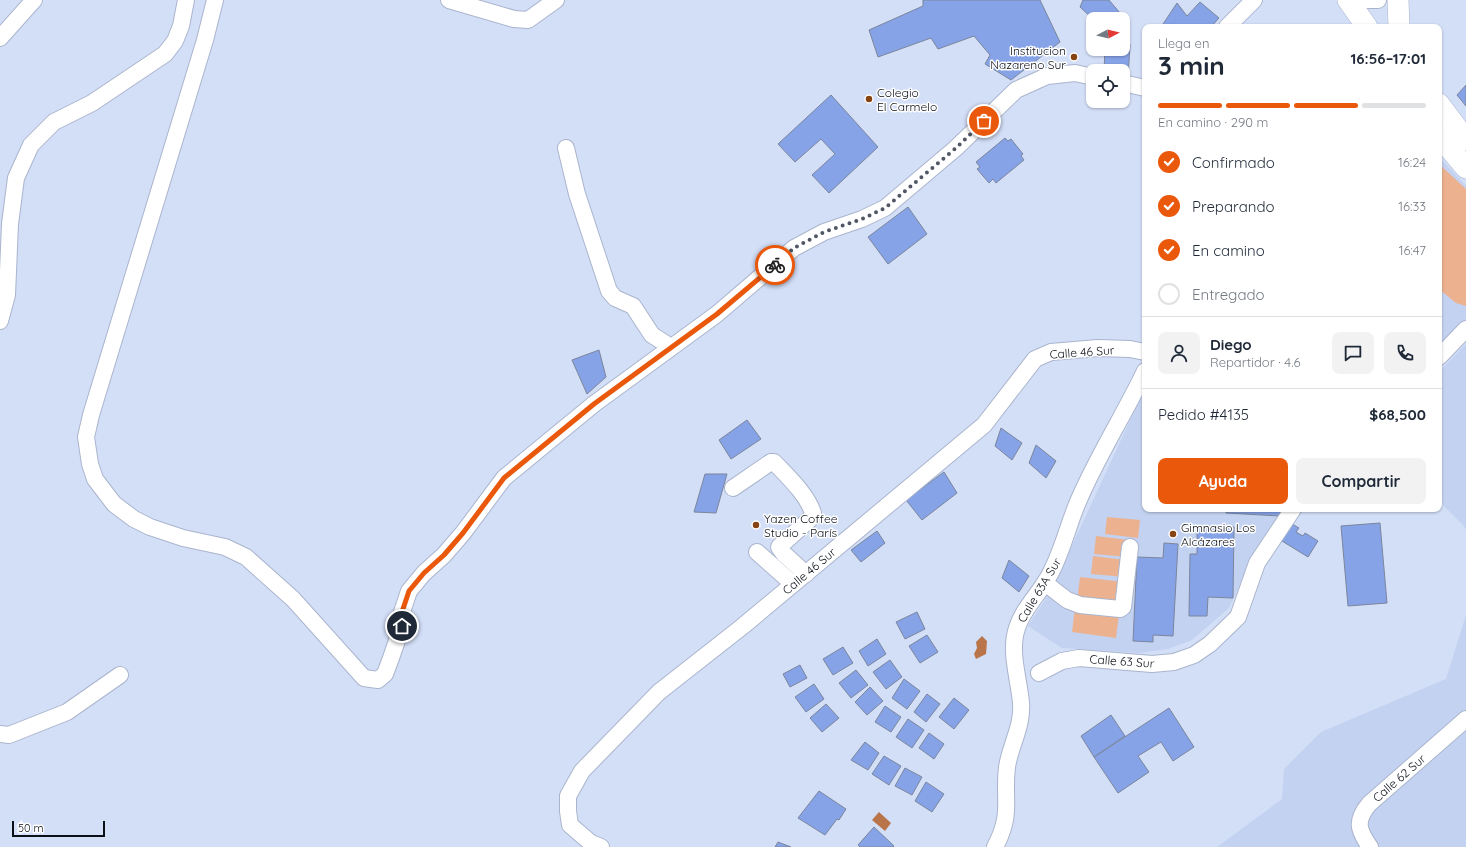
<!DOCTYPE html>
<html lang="es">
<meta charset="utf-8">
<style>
body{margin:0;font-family:Quicksand,sans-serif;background:#f2f2f3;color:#1f2937;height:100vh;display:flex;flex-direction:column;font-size:15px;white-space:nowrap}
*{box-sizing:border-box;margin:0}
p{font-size:13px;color:#747a83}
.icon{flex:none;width:22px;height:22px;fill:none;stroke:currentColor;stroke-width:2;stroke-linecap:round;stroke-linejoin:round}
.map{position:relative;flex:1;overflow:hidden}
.side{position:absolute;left:1142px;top:24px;width:300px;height:488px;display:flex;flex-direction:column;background:#fff;border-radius:8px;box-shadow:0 1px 3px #0004}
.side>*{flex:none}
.needle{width:26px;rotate:83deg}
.buttons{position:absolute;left:1086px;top:12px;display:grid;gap:8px}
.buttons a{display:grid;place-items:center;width:44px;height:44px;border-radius:8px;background:#fff;box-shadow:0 1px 3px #0004;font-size:20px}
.scale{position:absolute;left:12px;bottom:10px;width:93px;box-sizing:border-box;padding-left:4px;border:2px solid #0b0f17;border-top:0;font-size:11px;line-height:14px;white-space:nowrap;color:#0b0f17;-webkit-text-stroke:3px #fff;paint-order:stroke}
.pin{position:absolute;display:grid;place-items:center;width:34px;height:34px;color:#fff;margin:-17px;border:2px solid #fff;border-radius:50%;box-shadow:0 1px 4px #0007}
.courier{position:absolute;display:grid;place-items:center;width:40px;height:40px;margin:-20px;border:3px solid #ea580c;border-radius:50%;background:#fff;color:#222;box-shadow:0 1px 5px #0007}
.overview em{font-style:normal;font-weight:700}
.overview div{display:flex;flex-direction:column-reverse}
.overview{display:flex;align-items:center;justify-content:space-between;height:68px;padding:0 16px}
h1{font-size:26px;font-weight:700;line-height:30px}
.bar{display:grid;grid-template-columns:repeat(4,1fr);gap:6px 4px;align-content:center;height:48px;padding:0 16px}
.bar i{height:5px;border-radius:3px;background:#e0e1e3}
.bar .selected{background:#ea580c}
.bar p{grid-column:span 4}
.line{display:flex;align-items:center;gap:10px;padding:0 16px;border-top:1px solid #e0e1e3}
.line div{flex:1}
.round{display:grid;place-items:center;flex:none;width:42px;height:42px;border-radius:8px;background:#f2f2f3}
ol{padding:0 16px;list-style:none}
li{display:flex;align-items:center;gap:12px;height:44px}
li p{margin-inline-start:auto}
li .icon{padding:4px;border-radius:50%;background:#ea580c;color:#fff;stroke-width:4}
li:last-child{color:#747a83}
li i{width:22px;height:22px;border:2px solid #e0e1e3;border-radius:50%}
.button{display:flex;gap:8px;margin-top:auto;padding:8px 16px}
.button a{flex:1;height:46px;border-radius:8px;background:#ea580c;color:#fff;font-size:16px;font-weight:700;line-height:46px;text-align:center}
.button a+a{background:#f2f2f3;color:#1f2937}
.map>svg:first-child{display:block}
.built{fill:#c3d2f1}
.green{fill:#ecb290}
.water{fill:#b97449}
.building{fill:#86a3e8;stroke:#7b869c}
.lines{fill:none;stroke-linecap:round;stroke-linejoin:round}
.minor-casing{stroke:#aab5cd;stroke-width:18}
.major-casing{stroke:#aab5cd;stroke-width:22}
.minor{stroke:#fff;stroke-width:16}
.major{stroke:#fff;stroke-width:21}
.done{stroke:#515765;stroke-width:4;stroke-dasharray:0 7.2}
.route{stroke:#ea580c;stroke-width:5}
.poi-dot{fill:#864413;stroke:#fff;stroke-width:1.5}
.labels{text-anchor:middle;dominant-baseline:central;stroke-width:3;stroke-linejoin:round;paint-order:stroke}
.poi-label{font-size:12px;fill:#0b0f17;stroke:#fff;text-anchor:start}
.street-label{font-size:12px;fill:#0b0f17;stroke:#fff}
</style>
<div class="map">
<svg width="1466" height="847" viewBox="0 0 1466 847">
<rect width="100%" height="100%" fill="#d3def7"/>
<!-- built -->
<g class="built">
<path d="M1439 157 1466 186V319L1439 346Z"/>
<path d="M1466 344V530L1464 526 1443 505 1439 495V372Z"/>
<path d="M1145 388V509H1290L1256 549 1229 608 1192 640 1168 649 1139 653 1062 648 1028 626 1052 589Z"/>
<path d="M1466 615V847H1217L1282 799 1284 769 1321 732 1446 679Z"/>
</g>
<!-- green -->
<g class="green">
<path d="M1439 164 1466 189V306L1456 303 1439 289Z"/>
<path d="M1107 517 1140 520 1138 538 1105 534Z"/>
<path d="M1096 536 1129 540 1127 557 1094 554Z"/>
<path d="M1093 556 1126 560 1125 577 1091 574Z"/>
<path d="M1080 577 1124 582 1121 606 1077 601Z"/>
<path d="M1075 608 1119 614 1116 638 1072 632Z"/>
</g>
<!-- water -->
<g class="water">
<path d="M982 636 987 641 986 654 976 659 974 654 977 648 976 642Z"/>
<path d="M879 812 891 823 885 831 872 820Z"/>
</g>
<!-- building -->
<g class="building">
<path d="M923 0H1040L1060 42 1011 80 985 64 990 55 974 36 938 49 931 38 878 57 869 30 923 6Z"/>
<path d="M1083 0H1109L1120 13 1123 19H1093L1080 7Z"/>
<path d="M1200 2 1219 18 1211 27H1161L1177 3 1187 16Z"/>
<path d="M1123 19 1130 45 1128 79 1123 78V71H1104L1105 49H1123Z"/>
<path d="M1466 85V106L1457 95Z"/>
<path d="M831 95 878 147 829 193 812 175 835 154 821 139 795 162 778 144Z"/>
<path d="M1005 138 1008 141 1011 139 1023 154 1021 156 1024 160 996 183 993 179 989 183 977 169 980 167 976 162Z"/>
<path d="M908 207 927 234 888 264 868 237Z"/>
<path d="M599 350 606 377 587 394 572 360Z"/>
<path d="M747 420 761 439 731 459 719 440Z"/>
<path d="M1001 428 1022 443 1012 460 995 446Z"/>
<path d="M1036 445 1056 461 1046 478 1029 463Z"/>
<path d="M944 472 957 493 922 520 906 500Z"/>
<path d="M705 474H727L716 513 694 512Z"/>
<path d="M1226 509H1281L1280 516 1226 513Z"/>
<path d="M1380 523 1387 603 1348 606 1341 526Z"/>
<path d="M1292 524 1299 528 1296 532 1303 536 1305 533 1318 541 1308 557 1282 541Z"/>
<path d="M1197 526 1234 527 1233 598 1208 597 1207 616H1189L1190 554H1197Z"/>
<path d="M877 531 885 543 861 562 851 550Z"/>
<path d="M1164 543 1178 544 1173 636 1153 635V642L1133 641 1137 557 1163 558Z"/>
<path d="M1009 560 1029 576 1019 592 1002 578Z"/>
<path d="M917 612 925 629 905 639 896 622Z"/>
<path d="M927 635 938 652 920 663 909 646Z"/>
<path d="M877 639 886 654 868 666 859 651Z"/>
<path d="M843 647 853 663 833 675 823 659Z"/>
<path d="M890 660 902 677 886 689 873 672Z"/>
<path d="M800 665 807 678 790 687 783 674Z"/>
<path d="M856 670 868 685 851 698 839 683Z"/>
<path d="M904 679 920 691 907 709 892 698Z"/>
<path d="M814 684 824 699 806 712 795 697Z"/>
<path d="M870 687 883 701 867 715 855 702Z"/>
<path d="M927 694 940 704 926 722 914 712Z"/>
<path d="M954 698 969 710 954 729 939 717Z"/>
<path d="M826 704 839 718 822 732 810 718Z"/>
<path d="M885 706 901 717 891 732 875 722Z"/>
<path d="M1169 708 1194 747 1173 761 1161 742 1138 756 1149 772 1118 793 1094 757Z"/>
<path d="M1111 715 1125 736 1094 757 1081 736Z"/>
<path d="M908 719 924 730 912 748 896 737Z"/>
<path d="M929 733 944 744 934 759 919 748Z"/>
<path d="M865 742 879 753 868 770 851 760Z"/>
<path d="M884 756 901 766 889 785 872 774Z"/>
<path d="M905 768 922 777 912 795 895 786Z"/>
<path d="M926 782 944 794 932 812 915 801Z"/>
<path d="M819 791 846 809 839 820 837 819 825 835 798 818Z"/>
<path d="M874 827 894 846 893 847H860L858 845Z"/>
<path d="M778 842 791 847H775Z"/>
</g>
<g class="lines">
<!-- minor casing -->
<g class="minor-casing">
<g id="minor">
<path d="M215 0 205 40 91 415 86 437 90 464 95 479 114 504 134 519 150 527 183 538 225 547 246 557 293 599 364 678 378 680 385 674 391 658 402 626V612L409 591 424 573 444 555 463 533 504 478 594 404 717 314 794 248 824 232 862 219 885 208 956 148 1016 90 1047 76 1075 73 1093 77"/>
<path d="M449 0 514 19 528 20 556 0"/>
<path d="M1355 0H1378"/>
<path d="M1227 27 1254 0"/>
<path d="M0 38 34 0"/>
<path d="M1123 83 1145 88"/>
<path d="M566 148 577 194 609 291 615 298 633 306 652 335 671 347"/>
<path d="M0 321 7 295 10 224 16 178 31 145 54 122 92 103 165 54 175 41 181 26 186 0"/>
<path d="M1439 357 1466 329"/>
<path d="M733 488 771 462H774C787 476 807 494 813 513L810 519 779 547 784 554 806 574"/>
<path d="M757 552 793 584"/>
<path d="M1045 583 1067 600 1080 605 1120 609 1123 607 1130 547"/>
<path d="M1039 673 1062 661 1079 658 1152 664 1174 662 1194 655 1210 644 1238 617 1257 563 1293 509"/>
<path d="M0 734 9 735 67 712 120 675"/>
<path d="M601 847 591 843 570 825 568 811V796L582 771 659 692 743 626 984 425 1035 359 1051 352 1098 348 1130 349 1145 352"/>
<path d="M995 847C1013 813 1003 800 1007 767 1010 746 1023 726 1021 703 1019 679 1009 651 1017 628 1023 608 1041 592 1050 574 1064 548 1069 520 1081 495 1100 452 1125 413 1145 371"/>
<path d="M1370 847C1358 830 1355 821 1369 804L1466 719"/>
</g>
</g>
<!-- major casing -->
<g class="major-casing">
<g id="major">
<path d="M1348 0 1367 27"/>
<path d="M1398 0 1399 27"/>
<path d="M1439 104 1466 140"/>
<path d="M1439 136 1466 168"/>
</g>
</g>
<!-- minor -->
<use href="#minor" class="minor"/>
<!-- major -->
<use href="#major" class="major"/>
</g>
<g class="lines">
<!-- done -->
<path class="done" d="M775 265 794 248 824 232 862 219 885 208 956 148 984 121"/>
<!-- route -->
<path class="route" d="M402 626V612L409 591 424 573 444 555 463 533 504 478 594 404 717 314 775 265"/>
</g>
<!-- markers -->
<g class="poi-dot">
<circle cx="1074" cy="57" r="4"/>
<circle cx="869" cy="99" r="4"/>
<circle cx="756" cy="525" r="4"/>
<circle cx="1173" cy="534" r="4"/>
</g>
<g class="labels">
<!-- poi labels -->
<g class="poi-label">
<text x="1066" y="50" text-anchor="end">Institucion<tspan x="1066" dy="14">Nazareno Sur</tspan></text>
<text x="877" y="92">Colegio<tspan x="877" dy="14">El Carmelo</tspan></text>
<text x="764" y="518">Yazen Coffee<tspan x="764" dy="14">Studio - París</tspan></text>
<text x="1181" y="527">Gimnasio Los<tspan x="1181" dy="14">Alcázares</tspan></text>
</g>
<!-- street labels -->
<g class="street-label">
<text transform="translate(1082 352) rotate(-4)">Calle 46 Sur</text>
<text transform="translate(809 571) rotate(-40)">Calle 46 Sur</text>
<text transform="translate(1039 590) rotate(-59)">Calle 63A Sur</text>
<text transform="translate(1122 661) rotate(4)">Calle 63 Sur</text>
<text transform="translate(1399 778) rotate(-41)">Calle 62 Sur</text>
</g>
</g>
</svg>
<div class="buttons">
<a><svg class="needle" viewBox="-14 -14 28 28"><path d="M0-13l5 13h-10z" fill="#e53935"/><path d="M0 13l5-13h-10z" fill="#747a83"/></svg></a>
<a><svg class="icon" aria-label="locate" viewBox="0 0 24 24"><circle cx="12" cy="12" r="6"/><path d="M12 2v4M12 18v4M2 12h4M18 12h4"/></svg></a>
</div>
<div class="scale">50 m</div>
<div class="pin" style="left:984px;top:121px;background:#ea580c"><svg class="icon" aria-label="bag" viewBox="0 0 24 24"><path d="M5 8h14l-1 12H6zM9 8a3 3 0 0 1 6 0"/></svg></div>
<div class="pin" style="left:402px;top:626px;background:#1f2937"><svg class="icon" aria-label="home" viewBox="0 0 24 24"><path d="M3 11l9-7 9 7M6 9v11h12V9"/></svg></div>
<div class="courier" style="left:775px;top:265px"><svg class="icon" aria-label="bike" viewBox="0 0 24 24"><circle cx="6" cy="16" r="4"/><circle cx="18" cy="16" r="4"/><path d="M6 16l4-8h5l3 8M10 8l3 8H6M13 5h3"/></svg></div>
<section class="side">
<div class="overview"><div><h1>3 min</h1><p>Llega en</p></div><em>16:56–17:01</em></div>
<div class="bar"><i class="selected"></i><i class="selected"></i><i class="selected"></i><i></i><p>En camino · 290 m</p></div>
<ol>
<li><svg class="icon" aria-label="check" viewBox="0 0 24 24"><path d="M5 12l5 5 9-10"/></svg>Confirmado<p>16:24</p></li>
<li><svg class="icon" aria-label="check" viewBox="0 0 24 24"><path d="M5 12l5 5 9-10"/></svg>Preparando<p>16:33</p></li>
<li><svg class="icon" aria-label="check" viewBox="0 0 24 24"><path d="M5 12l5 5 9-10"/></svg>En camino<p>16:47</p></li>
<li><i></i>Entregado</li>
</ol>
<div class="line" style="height:72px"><a class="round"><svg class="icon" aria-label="person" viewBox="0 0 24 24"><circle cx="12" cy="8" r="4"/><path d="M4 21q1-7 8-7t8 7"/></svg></a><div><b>Diego</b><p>Repartidor · 4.6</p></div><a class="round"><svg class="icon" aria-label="chat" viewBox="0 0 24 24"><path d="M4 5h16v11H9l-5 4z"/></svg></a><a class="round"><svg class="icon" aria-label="phone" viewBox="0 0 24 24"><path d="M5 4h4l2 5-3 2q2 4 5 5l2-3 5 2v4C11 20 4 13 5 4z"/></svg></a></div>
<div class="line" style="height:52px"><div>Pedido #4135</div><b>$68,500</b></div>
<div class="button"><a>Ayuda</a><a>Compartir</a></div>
</section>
</div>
